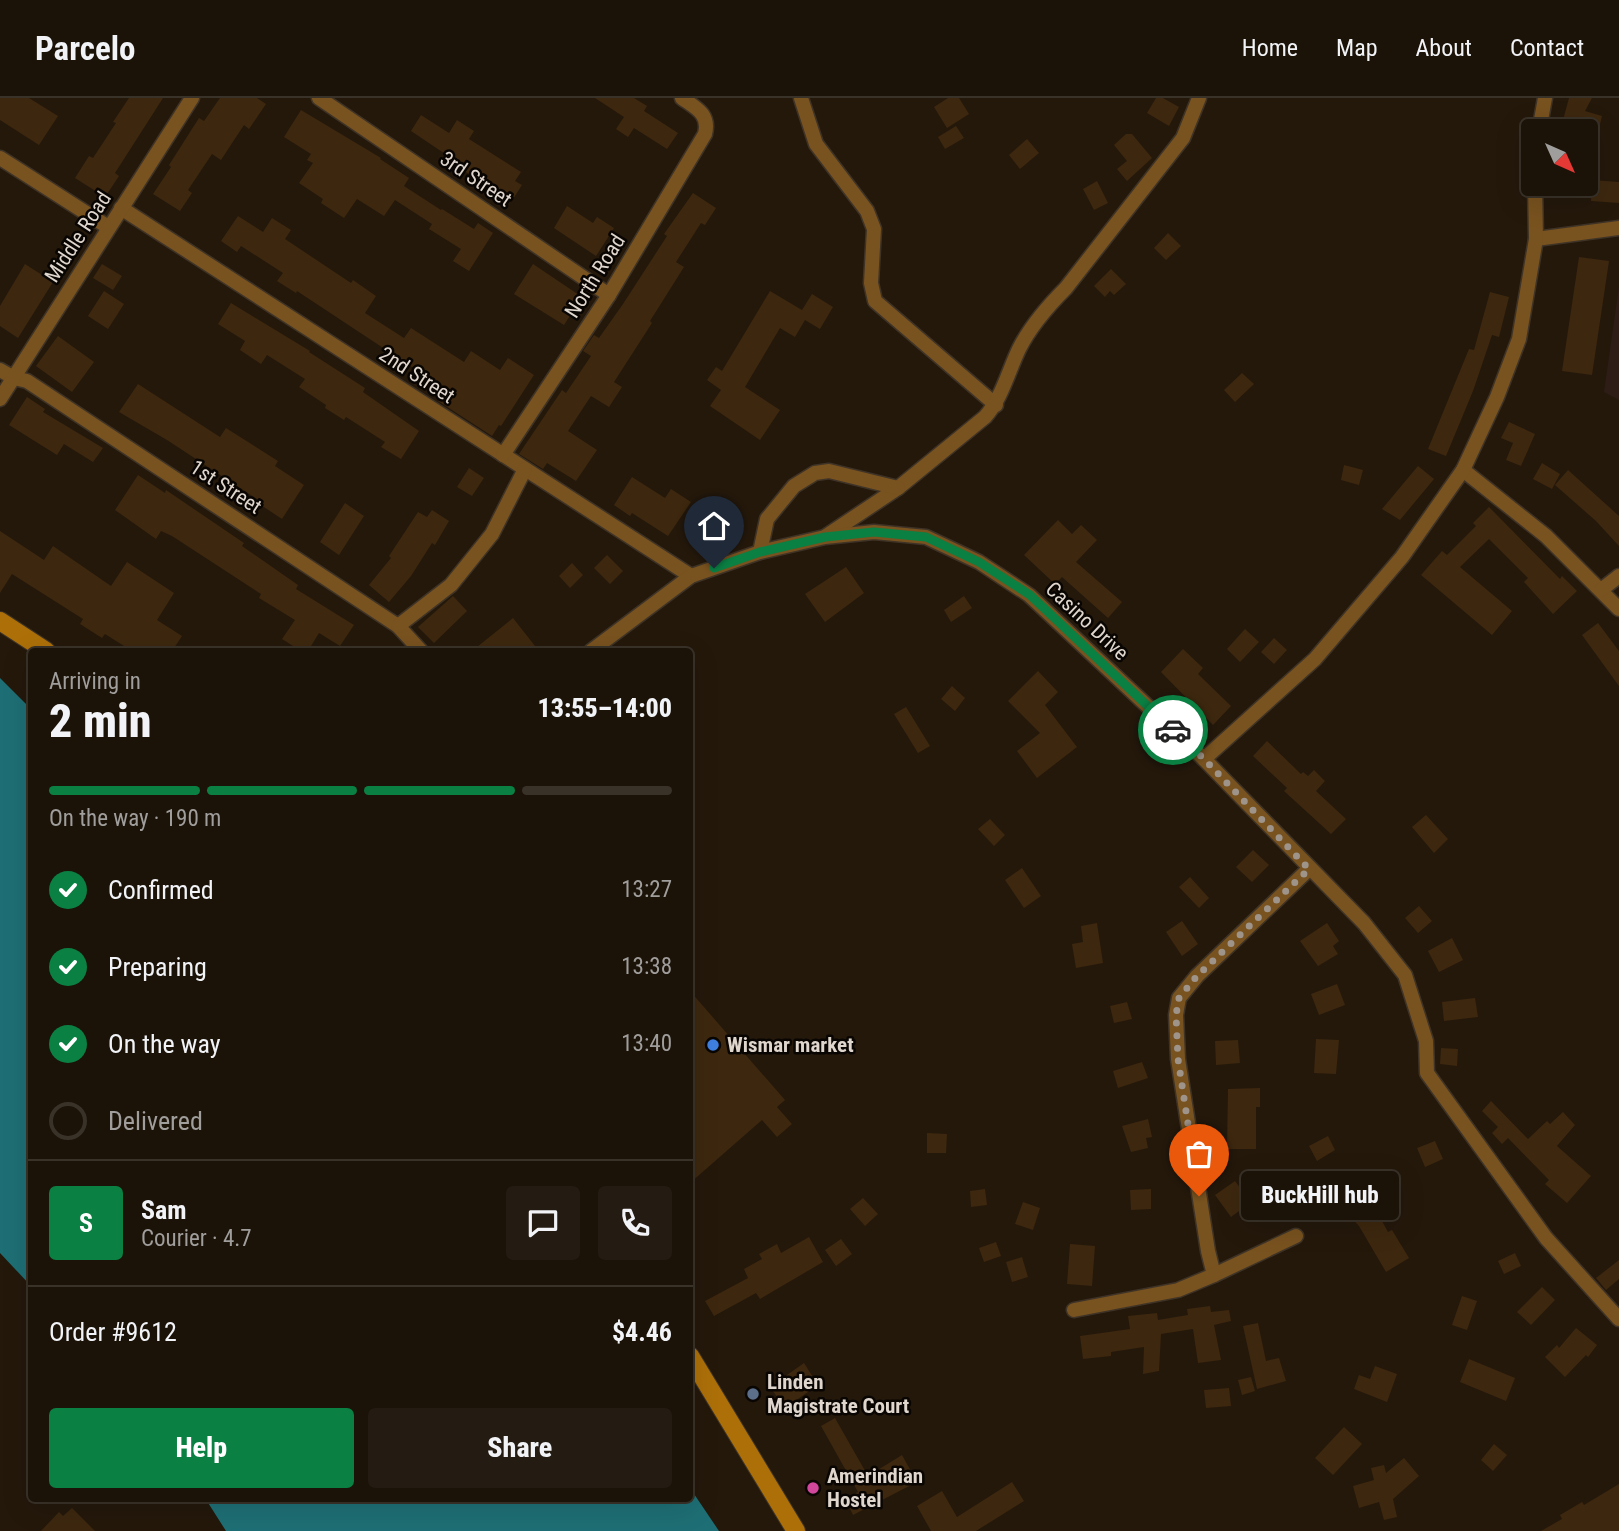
<!DOCTYPE html>
<meta charset="utf-8">
<style>
body{margin:0;font-family:"Roboto Condensed",sans-serif;background:#241b12;color:#f1f3f6;height:100vh;display:flex;flex-direction:column;font-size:26px;white-space:nowrap}
*{box-sizing:border-box;margin:0}
p{font-size:23px;color:#a09e9c}
.icon{flex:none;width:38px;height:38px;fill:none;stroke:currentColor;stroke-width:2;stroke-linecap:round;stroke-linejoin:round}
.map{position:relative;flex:1;overflow:hidden}
.details{position:absolute;left:28px;top:550px;width:665px;height:854px;display:flex;flex-direction:column;background:#1b1208;border-radius:7px;box-shadow:0 7px 28px #0002,0 0 0 2px #393229}
.details>*{flex:none}
.needle{width:46px;rotate:135deg}
.controls{position:absolute;left:1521px;top:21px;display:grid;gap:14px}
.controls a{display:grid;place-items:center;width:77px;height:77px;border-radius:7px;background:#1b1208;box-shadow:0 7px 28px #0002,0 0 0 2px #393229;font-size:35px}
.pin{position:absolute;display:grid;place-items:center;width:60px;height:60px;color:#fff;margin:-72px -30px;border-radius:50% 50% 50% 0;rotate:-45deg;box-shadow:0 0 7px #0007}
.pin .icon{rotate:45deg}
.courier{position:absolute;display:grid;place-items:center;width:70px;height:70px;margin:-35px;border:5px solid #0b8043;border-radius:50%;background:#fff;color:#222;box-shadow:0 2px 9px #0007}
.bubble{position:absolute;height:49px;border-radius:7px;background:#1b1208;box-shadow:0 7px 28px #0002,0 0 0 2px #393229;font-size:23px;font-weight:800;line-height:49px;text-align:center}
.head em{font-style:normal;font-weight:800}
.head div{display:flex;flex-direction:column-reverse}
.head{display:flex;align-items:center;justify-content:space-between;height:119px;padding:0 21px}
h1{font-size:46px;font-weight:800;line-height:52px}
.bar{display:grid;grid-template-columns:repeat(4,1fr);gap:10px 7px;align-content:center;height:84px;padding:0 21px}
.bar i{height:9px;border-radius:5px;background:#393229}
.bar .on{background:#0b8043}
.bar p{grid-column:span 4}
.line{display:flex;align-items:center;gap:18px;padding:0 21px;border-top:2px solid #393229}
.line div{flex:1}
.round{display:grid;place-items:center;flex:none;width:74px;height:74px;border-radius:7px;background:#241b12}
ol{padding:0 21px;list-style:none}
li{display:flex;align-items:center;gap:21px;height:77px}
li p{margin-inline-start:auto}
li .icon{padding:7px;border-radius:50%;background:#0b8043;color:#fff;stroke-width:4}
li:last-child{color:#a09e9c}
li i{width:38px;height:38px;border:4px solid #393229;border-radius:50%}
.action{display:flex;gap:14px;margin-top:auto;padding:14px 21px}
.action a{flex:1;height:80px;border-radius:7px;background:#0b8043;color:#fff;font-size:28px;font-weight:800;line-height:80px;text-align:center}
.action a+a{background:#241b12;color:#f1f3f6}
header{display:flex;align-items:center;gap:42px;box-sizing:border-box;height:98px;padding:0 35px;background:#1b1208;border-bottom:2px solid #393229}
header strong{font-size:33px}
nav{display:flex;gap:38px;margin-inline-start:auto;font-size:24px}
.map>svg:first-child{display:block}
.education{fill:#2e1d17}
.water{fill:#1e6f75}
.building{fill:#3d270f}
.lines{fill:none;stroke-linecap:round;stroke-linejoin:round}
.street-casing{stroke:#3e3326;stroke-width:17}
.secondary-casing{stroke:#3e3326;stroke-width:20}
.street{stroke:#78521f;stroke-width:14}
.secondary{stroke:#ad7009;stroke-width:18}
.done{stroke:#9e948a;stroke-width:7;stroke-dasharray:0 12.6}
.route{stroke:#0b8043;stroke-width:9}
.shop-dot{fill:#3f7fe0;stroke:#090502;stroke-width:2.5}
.service-dot{fill:#5c6f8a;stroke:#090502;stroke-width:2.5}
.hotel-dot{fill:#d1479c;stroke:#090502;stroke-width:2.5}
.labels{text-anchor:middle;dominant-baseline:central;stroke-width:5;stroke-linejoin:round;paint-order:stroke}
.street-label{font-size:21px;fill:#dfd6ce;stroke:#090502}
.poi-label{font-size:21px;font-weight:bold;fill:#dfd6ce;stroke:#090502;text-anchor:start}
</style>
<header>
<strong>Parcelo</strong>
<nav><a>Home</a><a>Map</a><a>About</a><a>Contact</a></nav>
</header>
<div class="map">
<svg width="1619" height="1433" viewBox="0 0 1619 1433">
<rect width="100%" height="100%" fill="#24180b"/>
<!-- education -->
<path class="education" d="M1619 189V302L1604 294Z"/>
<!-- water -->
<g class="water">
<path d="M0 580 31 611V1188L0 1155Z"/>
<path d="M690 1390 719 1433H226L205 1400H690Z"/>
</g>
<!-- building -->
<g class="building">
<path d="M0 0H29L58 18 39 47 0 22Z"/>
<path d="M129 0H163L115 75 119 78 105 99 75 80 89 58 93 60 116 25 113 24Z"/>
<path d="M220 0H257L266 6 249 31 244 27 221 62 212 56 188 92 192 95 180 113 153 96 171 69 169 67 199 20 204 23Z"/>
<path d="M595 0H634L647 8 644 13 678 35 667 51 634 30 628 39 616 31 624 19Z"/>
<path d="M948 0H959L969 16 947 30 934 9Z"/>
<path d="M1156 0H1163L1179 9 1169 28 1147 15Z"/>
<path d="M1569 0H1592L1585 13 1602 18 1591 63H1586V33H1560Z"/>
<path d="M301 12 381 60 380 61 409 80 404 88 441 112 442 111 474 131 478 125 493 135 469 173 453 163 461 151 429 131 432 126 395 102 384 118 357 101 344 120 321 105 323 101 299 85 313 65 307 62 311 56 284 39Z"/>
<path d="M421 17 449 35 457 22 474 33 469 41 521 74 515 83 522 87 513 101 464 73 466 70 411 33Z"/>
<path d="M956 28 964 40 945 51 938 39Z"/>
<path d="M1126 36H1132L1152 60 1127 83 1117 71 1127 63 1114 47Z"/>
<path d="M1027 41 1039 55 1020 71 1009 57Z"/>
<path d="M1592 82 1619 84V105L1591 103Z"/>
<path d="M1097 83 1108 105 1094 112 1083 91Z"/>
<path d="M693 95 716 110 705 127 701 125 676 164 684 169 650 223 652 225 614 284 622 289 609 309 591 298 568 333 597 352 576 383 547 365 543 371 519 356 562 292 566 295 591 258 583 253 594 237 599 240 623 206 667 138 664 136Z"/>
<path d="M567 108 593 125 597 119 614 130 596 158 554 130Z"/>
<path d="M238 118 263 134 272 120 291 132 285 141 351 185 353 182 376 198 365 215 404 240 411 230 464 264 471 253 500 272 508 260 534 277 501 328 499 327 492 338 438 303 445 293 417 275 418 273 297 193 296 195 277 183 283 175 241 148 237 154 221 143Z"/>
<path d="M1168 135 1181 148 1166 162 1154 150Z"/>
<path d="M1579 159 1609 163 1592 277 1562 273Z"/>
<path d="M25 166 53 184 18 240 0 228V208Z"/>
<path d="M102 166 122 178 113 192 93 180Z"/>
<path d="M533 166 582 199 564 227 514 196Z"/>
<path d="M1111 171 1126 186 1114 197 1110 193 1105 199 1094 188Z"/>
<path d="M104 193 124 206 108 231 88 218Z"/>
<path d="M770 193 802 212 812 196 833 209 820 231 805 222 795 239 780 230 745 289 780 312 760 342 710 308 721 292 707 282 716 269 722 273Z"/>
<path d="M1490 194 1509 199 1499 239 1492 237 1473 293 1446 358 1428 351 1469 251 1474 252Z"/>
<path d="M231 205 310 253 309 254 365 290 363 294 419 333 401 361 381 349 385 344 346 319 344 322 325 310 326 307 299 289 305 281 267 257 261 266 240 252 245 243 218 226Z"/>
<path d="M58 238 94 264 72 294 36 268Z"/>
<path d="M1242 275 1254 286 1235 304 1224 292Z"/>
<path d="M138 286 220 339 226 330 278 363 275 368 304 387 282 421 258 405 260 403 167 342 119 314Z"/>
<path d="M27 299 45 311 43 314 103 350 93 364 64 346 57 357 9 327Z"/>
<path d="M1509 324 1535 336 1521 368 1506 362 1513 345 1501 340Z"/>
<path d="M1542 365 1560 376 1552 391 1533 381Z"/>
<path d="M1344 367 1363 372 1359 387 1341 382Z"/>
<path d="M1418 368 1434 381 1400 422 1382 411Z"/>
<path d="M469 370 484 380 472 398 457 389Z"/>
<path d="M1568 372 1619 418V448L1596 423 1555 387Z"/>
<path d="M138 377 165 395 166 392 244 445 242 448 298 487 296 491 354 527 340 548 319 535 308 553H301L282 541 295 522 259 500 261 496 172 438 161 433 156 441 115 412Z"/>
<path d="M632 379 665 400 671 391 691 404 668 438 632 415 630 418 614 407Z"/>
<path d="M345 405 364 418 339 457 320 444Z"/>
<path d="M1489 409 1560 481 1562 478 1577 493 1553 516 1524 484 1528 480 1489 441 1460 469 1512 513 1492 537 1421 477 1442 453 1447 457 1476 428 1473 425Z"/>
<path d="M432 412 449 423 435 447 432 445 411 478 389 504 369 487 391 460 389 458 418 414 427 419Z"/>
<path d="M1058 422 1072 436 1081 427 1097 442 1076 464 1122 504 1108 520 1062 479 1055 486 1024 457Z"/>
<path d="M0 433 44 462 53 448 111 488 127 464 174 495 157 522 182 538 172 553H132L105 536 102 540 80 526 83 521 12 476 0 495Z"/>
<path d="M607 457 623 473 610 486 594 470Z"/>
<path d="M572 465 583 477 570 490 559 478Z"/>
<path d="M846 469 864 495 825 524 805 496Z"/>
<path d="M453 498 467 513 434 545 418 529Z"/>
<path d="M964 498 972 510 951 524 944 512Z"/>
<path d="M513 520 539 553H472Z"/>
<path d="M1598 525 1619 553V588L1582 537Z"/>
<path d="M1245 531 1259 544 1240 564 1227 551Z"/>
<path d="M1274 540 1287 552 1274 566 1261 554Z"/>
<path d="M1183 551 1203 570 1198 576 1231 608 1213 627 1161 574Z"/>
<path d="M1038 573 1058 594 1045 607 1077 649 1037 680 1017 653 1040 635 1008 603Z"/>
<path d="M952 588 965 600 955 613 941 601Z"/>
<path d="M906 609 930 648 918 655 894 616Z"/>
<path d="M1267 643 1301 676 1303 674 1308 678 1314 672 1325 683 1316 693 1346 721 1331 736 1284 693 1287 690 1253 658Z"/>
<path d="M1426 717 1448 741 1434 755 1412 729Z"/>
<path d="M990 721 1005 737 994 748 978 731Z"/>
<path d="M1253 752 1269 767 1252 784 1236 769Z"/>
<path d="M1022 770 1041 798 1024 810 1005 782Z"/>
<path d="M1190 779 1209 800 1199 810 1179 789Z"/>
<path d="M1419 808 1432 823 1418 835 1405 820Z"/>
<path d="M1182 823 1198 846 1182 858 1166 834Z"/>
<path d="M1097 825 1103 865 1076 870 1072 846 1083 844 1081 828Z"/>
<path d="M1327 825 1339 843 1333 848 1338 856 1318 868 1300 843Z"/>
<path d="M1452 840 1463 862 1439 874 1428 853Z"/>
<path d="M1337 886 1345 907 1319 917 1311 896Z"/>
<path d="M690 893 785 1002 777 1009 792 1026 777 1039 762 1022 690 1085Z"/>
<path d="M1475 900 1478 919 1444 923 1442 904Z"/>
<path d="M1127 904 1132 921 1114 925 1110 908Z"/>
<path d="M1316 941 1339 942 1336 976 1314 975Z"/>
<path d="M1238 942 1240 965 1216 967 1215 943Z"/>
<path d="M1441 950 1458 951 1457 968 1440 966Z"/>
<path d="M1142 964 1148 980 1118 990 1113 973Z"/>
<path d="M1260 990V1009H1256V1051H1227L1228 991Z"/>
<path d="M1491 1003 1528 1041 1547 1023 1550 1026 1563 1014 1575 1027 1557 1048 1591 1078 1567 1105 1545 1086 1549 1082 1508 1040 1502 1046 1492 1035 1498 1029 1482 1013Z"/>
<path d="M1148 1021 1152 1039 1146 1040 1148 1050 1131 1054 1122 1028Z"/>
<path d="M927 1035 947 1036 946 1055H927Z"/>
<path d="M1328 1038 1335 1052 1317 1063 1309 1048Z"/>
<path d="M1435 1043 1443 1061 1425 1069 1417 1050Z"/>
<path d="M1235 1083 1241 1091 1245 1089 1254 1102 1231 1119 1215 1097Z"/>
<path d="M985 1091 987 1107 971 1109 970 1093Z"/>
<path d="M1151 1091V1111L1131 1112 1130 1092Z"/>
<path d="M1349 1094 1371 1119 1378 1116 1388 1134 1392 1132 1409 1160 1386 1174 1359 1128 1338 1105Z"/>
<path d="M863 1100 878 1116 865 1128 850 1111Z"/>
<path d="M1023 1104 1040 1110 1033 1132 1015 1126Z"/>
<path d="M809 1139 823 1164 760 1201 756 1195 714 1218 705 1203 748 1180 744 1171 762 1161 759 1156 777 1146 781 1155Z"/>
<path d="M841 1141 852 1156 836 1168 825 1152Z"/>
<path d="M996 1144 1001 1158 984 1164 979 1150Z"/>
<path d="M1070 1146 1095 1148 1092 1188 1067 1186Z"/>
<path d="M1515 1155 1521 1168 1504 1176 1498 1163Z"/>
<path d="M1022 1159 1028 1179 1012 1184 1006 1164Z"/>
<path d="M1619 1162V1181L1606 1192 1596 1180Z"/>
<path d="M1542 1189 1555 1202 1531 1227 1517 1214Z"/>
<path d="M1462 1198 1477 1203 1467 1232 1452 1227Z"/>
<path d="M1210 1208 1211 1214 1229 1212 1231 1223 1214 1227 1221 1262 1198 1265 1193 1231 1161 1236 1159 1273 1143 1276 1144 1249 1111 1254V1258L1083 1261 1080 1238 1130 1231 1128 1218 1157 1215 1158 1222 1188 1217 1187 1211Z"/>
<path d="M1258 1225 1266 1263 1279 1260 1286 1283 1257 1291 1243 1228Z"/>
<path d="M1576 1230 1597 1247 1588 1259 1586 1257 1565 1279 1545 1259 1557 1247 1559 1250Z"/>
<path d="M1469 1261 1515 1280 1506 1303 1460 1284Z"/>
<path d="M804 1265 818 1287 785 1310 770 1289Z"/>
<path d="M1375 1268 1397 1276 1387 1304 1354 1291 1359 1277 1370 1281Z"/>
<path d="M1251 1279 1255 1293 1242 1297 1238 1282Z"/>
<path d="M1229 1290 1231 1308 1206 1310 1204 1292Z"/>
<path d="M835 1320 868 1378 902 1357 917 1384 853 1417 845 1400 858 1394 821 1328Z"/>
<path d="M1344 1329 1362 1346 1333 1377 1315 1360Z"/>
<path d="M1494 1346 1507 1357 1493 1373 1481 1362Z"/>
<path d="M1404 1360 1419 1378 1393 1401 1397 1419 1384 1422 1379 1404 1359 1410 1353 1388 1374 1382 1371 1370 1384 1367 1386 1375Z"/>
<path d="M1012 1384 1024 1403 976 1433H931L917 1408 942 1393 957 1419Z"/>
<path d="M1619 1386V1433H1541L1562 1421 1560 1417 1582 1404 1584 1407Z"/>
<path d="M72 1410 95 1433H41L59 1414 63 1418Z"/>
</g>
<g class="lines">
<!-- street casing -->
<g class="street-casing">
<g id="street">
<path d="M319 0 609 197"/>
<path d="M801 0 816 46 867 113 874 131 871 185 875 203 996 307"/>
<path d="M1539 33 1545 0"/>
<path d="M0 60 108 129"/>
<path d="M121 110 691 478"/>
<path d="M1536 141 1619 130"/>
<path d="M0 272 14 280 27 283 398 528 421 553"/>
<path d="M0 301 192 0"/>
<path d="M503 357 609 197 705 36C710 16 696 10 682 0"/>
<path d="M1463 372 1546 438 1619 511"/>
<path d="M826 438 898 390 985 319C1002 300 1008 274 1019 251 1030 229 1049 207 1066 190L1183 40 1199 0"/>
<path d="M760 454 767 421 794 388 815 375 829 373 898 390"/>
<path d="M1601 492 1619 478"/>
<path d="M398 528 451 487 492 436 525 371"/>
<path d="M591 553 691 478 760 454 825 439 874 434 926 439 979 464 1029 497 1204 661 1364 825 1405 877 1426 943 1427 975 1546 1140 1619 1221"/>
<path d="M1204 661 1315 561 1402 459 1463 372 1497 299 1519 241 1536 141 1535 86"/>
<path d="M1214 1177 1208 1153 1178 961 1176 917 1179 900 1197 878 1309 771"/>
<path d="M1074 1212 1178 1192 1214 1177 1296 1138"/>
</g>
</g>
<!-- secondary casing -->
<g class="secondary-casing">
<g id="secondary">
<path d="M0 523 46 553"/>
<path d="M690 1258 796 1433"/>
</g>
</g>
<!-- street -->
<use href="#street" class="street"/>
<!-- secondary -->
<use href="#secondary" class="secondary"/>
</g>
<g class="lines">
<!-- done -->
<path class="done" d="M1173 632 1204 661 1309 771 1197 878 1179 900 1176 917 1178 961 1199 1098"/>
<!-- route -->
<path class="route" d="M714 470 760 454 825 439 874 434 926 439 979 464 1030 497 1173 632"/>
</g>
<!-- markers -->
<circle class="shop-dot" cx="713" cy="947" r="7"/>
<circle class="service-dot" cx="753" cy="1296" r="7"/>
<circle class="hotel-dot" cx="813" cy="1390" r="7"/>
<g class="labels">
<!-- street labels -->
<g class="street-label">
<text transform="translate(476 81) rotate(34)">3rd Street</text>
<text transform="translate(78 139) rotate(-57)">Middle Road</text>
<text transform="translate(595 178) rotate(-58)">North Road</text>
<text transform="translate(417 277) rotate(33)">2nd Street</text>
<text transform="translate(226 389) rotate(33)">1st Street</text>
<text transform="translate(1087 523) rotate(43)">Casino Drive</text>
</g>
<!-- poi labels -->
<g class="poi-label">
<text x="727" y="947">Wismar market</text>
<text x="767" y="1284">Linden<tspan x="767" dy="24">Magistrate Court</tspan></text>
<text x="827" y="1378">Amerindian<tspan x="827" dy="24">Hostel</tspan></text>
</g>
</g>
</svg>
<div class="controls">
<a><svg class="needle" viewBox="-14 -14 28 28"><path d="M0-13l5 13h-10z" fill="#e53935"/><path d="M0 13l5-13h-10z" fill="#a09e9c"/></svg></a>
</div>
<div class="pin" style="left:1199px;top:1098px;background:#ea580c"><svg class="icon" aria-label="bag" viewBox="0 0 24 24"><path d="M5 8h14l-1 12H6zM9 8a3 3 0 0 1 6 0"/></svg></div>
<div class="pin" style="left:714px;top:470px;background:#1f2937"><svg class="icon" aria-label="home" viewBox="0 0 24 24"><path d="M3 11l9-7 9 7M6 9v11h12V9"/></svg></div>
<div class="courier" style="left:1173px;top:632px"><svg class="icon" aria-label="car" viewBox="0 0 24 24"><path d="M5 17H2v-5l4-1 3-4h7l3 4 3 1v5h-3M9 17h6M6 11h13"/><circle cx="7" cy="17" r="2"/><circle cx="17" cy="17" r="2"/></svg></div>
<div class="bubble" style="left:1241px;top:1073px;width:158px">BuckHill hub</div>
<section class="details">
<div class="head"><div><h1>2 min</h1><p>Arriving in</p></div><em>13:55–14:00</em></div>
<div class="bar"><i class="on"></i><i class="on"></i><i class="on"></i><i></i><p>On the way · 190 m</p></div>
<ol>
<li><svg class="icon" aria-label="check" viewBox="0 0 24 24"><path d="M5 12l5 5 9-10"/></svg>Confirmed<p>13:27</p></li>
<li><svg class="icon" aria-label="check" viewBox="0 0 24 24"><path d="M5 12l5 5 9-10"/></svg>Preparing<p>13:38</p></li>
<li><svg class="icon" aria-label="check" viewBox="0 0 24 24"><path d="M5 12l5 5 9-10"/></svg>On the way<p>13:40</p></li>
<li><i></i>Delivered</li>
</ol>
<div class="line" style="height:126px"><b class="round" style="background:#0b8043;color:#fff">S</b><div><b>Sam</b><p>Courier · 4.7</p></div><a class="round"><svg class="icon" aria-label="chat" viewBox="0 0 24 24"><path d="M4 5h16v11H9l-5 4z"/></svg></a><a class="round"><svg class="icon" aria-label="phone" viewBox="0 0 24 24"><path d="M5 4h4l2 5-3 2q2 4 5 5l2-3 5 2v4C11 20 4 13 5 4z"/></svg></a></div>
<div class="line" style="height:91px"><div>Order #9612</div><b>$4.46</b></div>
<div class="action"><a>Help</a><a>Share</a></div>
</section>
</div>
